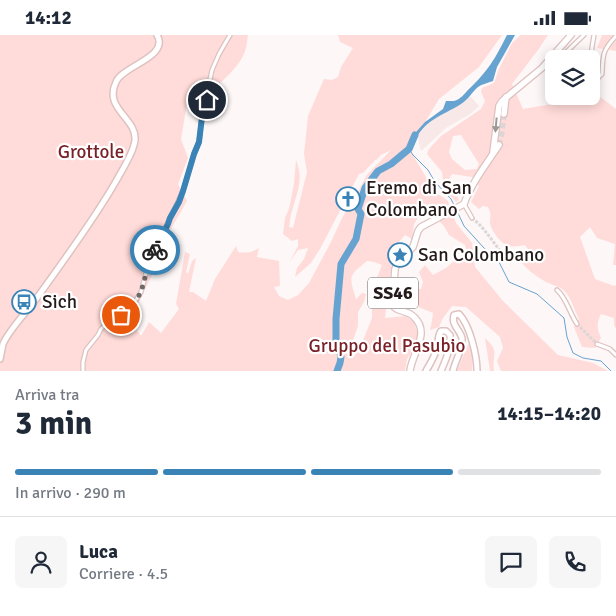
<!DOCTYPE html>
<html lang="it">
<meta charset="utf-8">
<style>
body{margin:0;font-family:Signika,sans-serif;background:#f6f6f7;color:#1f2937;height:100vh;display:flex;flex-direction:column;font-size:19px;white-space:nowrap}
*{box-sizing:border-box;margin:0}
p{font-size:16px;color:#747a83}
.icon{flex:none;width:28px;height:28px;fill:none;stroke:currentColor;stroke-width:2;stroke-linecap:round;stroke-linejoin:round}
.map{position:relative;height:336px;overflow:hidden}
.drawer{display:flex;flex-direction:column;background:#fff;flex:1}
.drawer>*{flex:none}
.fabs{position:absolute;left:545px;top:15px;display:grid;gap:10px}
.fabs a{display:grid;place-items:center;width:55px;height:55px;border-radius:8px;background:#fff;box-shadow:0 2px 12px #0003;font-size:25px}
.pin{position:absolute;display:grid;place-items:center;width:42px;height:42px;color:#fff;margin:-21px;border:2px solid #fff;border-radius:50%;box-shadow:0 1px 5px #0007}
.courier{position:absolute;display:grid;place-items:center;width:50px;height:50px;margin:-25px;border:4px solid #3983b7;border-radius:50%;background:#fff;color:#222;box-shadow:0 1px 6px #0007}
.overview em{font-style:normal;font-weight:800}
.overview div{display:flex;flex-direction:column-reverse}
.overview{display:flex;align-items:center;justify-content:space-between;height:85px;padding:0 15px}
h1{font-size:32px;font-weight:800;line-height:38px}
.bar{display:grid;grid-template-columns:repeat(4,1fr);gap:8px 5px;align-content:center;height:60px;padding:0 15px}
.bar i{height:6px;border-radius:4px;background:#e0e1e3}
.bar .selected{background:#3983b7}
.bar p{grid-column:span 4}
.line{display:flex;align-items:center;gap:12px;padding:0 15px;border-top:1px solid #e0e1e3}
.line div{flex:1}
.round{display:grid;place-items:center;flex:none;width:52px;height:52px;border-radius:8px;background:#f6f6f7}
.status{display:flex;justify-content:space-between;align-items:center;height:35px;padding:0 25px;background:#fff;direction:ltr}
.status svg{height:14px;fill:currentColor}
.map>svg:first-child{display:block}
.built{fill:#f8e9e8}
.green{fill:#ffdbd9;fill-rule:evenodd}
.water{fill:#67a3d0}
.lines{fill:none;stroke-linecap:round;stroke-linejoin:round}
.stream{stroke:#67a3d0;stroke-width:1}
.river{stroke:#67a3d0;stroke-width:7}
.street-tunnel{stroke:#dcd6d6;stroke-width:3;stroke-dasharray:3 1.5;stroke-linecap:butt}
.primary-tunnel{stroke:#dcd6d6;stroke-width:5.5;stroke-dasharray:5.5 3;stroke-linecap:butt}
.street-casing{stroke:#dec2c0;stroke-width:5.5}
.secondary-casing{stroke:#dec2c0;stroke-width:8}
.primary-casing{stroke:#dec2c0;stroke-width:8}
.street{stroke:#fff;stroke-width:3}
.secondary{stroke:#fff;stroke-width:5}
.primary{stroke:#fff;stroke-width:5.5}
.oneway{fill:#9c9898}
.done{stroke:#706767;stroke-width:5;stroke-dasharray:0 9}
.route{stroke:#3983b7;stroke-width:6}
.labels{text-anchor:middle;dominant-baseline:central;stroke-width:4.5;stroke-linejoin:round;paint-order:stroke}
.shield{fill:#fff;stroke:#665f5e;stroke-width:1}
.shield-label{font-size:18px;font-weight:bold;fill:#241a19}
.park-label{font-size:19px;fill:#792126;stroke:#fff}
.poi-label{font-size:19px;fill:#241a19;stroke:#fff;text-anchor:start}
</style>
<div class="status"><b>14:12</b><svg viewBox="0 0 49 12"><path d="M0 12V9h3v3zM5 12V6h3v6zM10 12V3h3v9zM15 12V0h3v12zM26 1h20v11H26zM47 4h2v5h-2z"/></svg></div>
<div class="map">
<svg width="616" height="336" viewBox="0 0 616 336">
<rect width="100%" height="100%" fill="#fdf7f7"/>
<!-- built -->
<path class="built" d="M471 62 479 71 470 79 446 93 421 116 419 108 418 98 423 92 441 79 462 68 467 63Z"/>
<!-- green -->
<g class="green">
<path d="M0 0H248C247 5 247 11 245 16 239 34 217 51 202 63L189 56 181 104 188 123 178 149 187 166 164 206 155 234 138 269 134 291 141 301 149 287 161 298 179 274 176 269 185 217 190 219 186 237 188 239 192 226 196 223 189 257H193L206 266 215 244 236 211 238 217C247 218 251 218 259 213L257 222 279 226 280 251 274 252 279 261 288 265 298 260 309 248 331 207 342 183 359 155 366 141 391 115 381 120 376 125H375L363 138 359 139 320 214 311 228 295 242 297 233 304 224 308 213 298 215 290 226 298 211V204L292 206 283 199 285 183 289 174 294 149 296 125C304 144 297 157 292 176 290 181 290 187 289 192L293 193 307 137 304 119 308 81 324 44 332 45 338 42 341 32 353 13 340 7 338 0H502L479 32 439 64 409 114 435 157 448 166 456 188 472 208 475 232 503 266 558 320 593 328 608 336H501L497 326 503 313 500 302 466 272 452 271 443 283 439 292 430 295 432 286 433 278 411 269 406 263 407 257 417 254H421L423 247 419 237 425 230 433 240 446 233 459 222 468 220 465 210 449 200 444 191 440 187V177L431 174 421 177 414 189 412 204 405 200 397 209 402 214 392 227 385 283 406 281 414 287 417 297V309L407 324 405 336H0ZM367 226 374 227 382 230 372 255V283L360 313 353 323 348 319 358 291V277L364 267 366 259 362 258 356 264C349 241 348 241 367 226Z"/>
<path d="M521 0H548L538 15 512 49 523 74 599 61 616 74V230H613L615 209 597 203 590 192 580 202 595 244 614 251 616 250V294L614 290V283L601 279C596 289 597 293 601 303L595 313 582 312 574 292 579 284C575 276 572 266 567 259 561 251 554 251 546 247 535 241 524 232 516 221L529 216 525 210C520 211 514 212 509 211 502 210 490 195 490 187 490 180 492 180 488 172L483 171 479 174 471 167 479 151 472 142 452 139 448 146 459 164 456 167 444 153 442 137 427 119 429 114 441 101 481 74 485 66 481 57 482 53 494 48 499 34 512 8ZM461 100 479 129 477 134 465 135 452 124 449 117 453 101Z"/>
<path d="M602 0H616V16L597 13Z"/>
<path d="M485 303C500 317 492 318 494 336H490Z"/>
<path d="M468 309 472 315V336H457Z"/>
</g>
<!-- water -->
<path class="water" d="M507 0H515L497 32 493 46C488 48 482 49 478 52 472 57 468 65 461 69 442 81 423 85 414 108L409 105 425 87 443 74 446 66C448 66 451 66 454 66 460 65 465 58 469 54 488 36 495 24 507 0Z"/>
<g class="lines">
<!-- stream -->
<g class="stream">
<path d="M409 114 413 120 428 135 435 147 451 164 455 172"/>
<path d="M457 176 464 191 484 213 498 225 509 247 537 259 564 283 567 302 573 318 583 323 601 326 611 336"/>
</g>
<!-- river -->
<path class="river" d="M337 336 340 328 341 322 336 306V284L341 229 356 204 361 179 358 174 365 153 378 136 391 129 409 114 415 100"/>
<!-- street-tunnel -->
<g class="street-tunnel">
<path d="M472 183C485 193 493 208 504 220"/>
<path d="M577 289 597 309"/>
</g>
<!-- primary-tunnel -->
<path class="primary-tunnel" d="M499 110 502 97 504 79"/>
<!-- street casing -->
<g class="street-casing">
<g id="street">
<path d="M559 24 584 0"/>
<path d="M591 24 592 12 594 0"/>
<path d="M545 32 554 28"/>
<path d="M591 39 597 44 602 39C603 20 602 16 616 1"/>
<path d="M464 169 472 183"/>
<path d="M557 255C566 262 570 279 577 289"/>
<path d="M597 309 610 314 616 320"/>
<path d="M83 336V327L86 315 98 300 101 294 114 281 121 280 125 277 134 268 141 257 149 227 183 156 194 119 199 107 202 82 212 35 219 19 230 0"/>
</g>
</g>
<!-- secondary casing -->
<g class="secondary-casing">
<g id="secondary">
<path d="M0 324C1 319 2 314 3 309 10 293 29 275 39 260 64 225 90 190 112 153 119 141 127 128 132 116 133 113 135 108 135 105 137 83 103 74 116 47 122 31 170 22 157 0"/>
<path d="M426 336C430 329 435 321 437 313 439 306 437 302 441 296H446L450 300C451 314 446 324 441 336"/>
<path d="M453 336C455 326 463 314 462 303 460 295 451 290 454 280L459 279C470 290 477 321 477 336"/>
</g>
</g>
<!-- primary casing -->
<g class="primary-casing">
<g id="primary">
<path d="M504 79 506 62"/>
<path d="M493 117 499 71 502 66 542 33 571 0"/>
<path d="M410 336C412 318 431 298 414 282 408 275 399 278 393 271V261L395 234 398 227 413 212 418 196 421 192 464 169C471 149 487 128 499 110"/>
</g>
</g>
<!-- street -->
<use href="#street" class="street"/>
<!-- secondary -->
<use href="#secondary" class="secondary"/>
<!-- primary -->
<use href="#primary" class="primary"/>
</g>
<!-- one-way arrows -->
<defs><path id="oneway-solid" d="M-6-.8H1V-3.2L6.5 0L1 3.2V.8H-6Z" transform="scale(1.25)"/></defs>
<use class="oneway" href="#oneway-solid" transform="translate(496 90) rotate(95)"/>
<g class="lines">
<!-- done -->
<path class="done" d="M121 280 134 268 141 257 149 228 155 215"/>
<!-- route -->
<path class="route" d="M155 215 168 189 170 183 179 167 183 156 194 119 199 107 202 82 207 65"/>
</g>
<!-- icons -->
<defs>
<g id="church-ring" transform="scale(1.25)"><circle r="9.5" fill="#fff" stroke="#3983b7" stroke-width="1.5"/><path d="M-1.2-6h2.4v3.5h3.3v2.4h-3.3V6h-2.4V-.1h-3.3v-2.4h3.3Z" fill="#3983b7"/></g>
<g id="sight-ring" transform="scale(1.25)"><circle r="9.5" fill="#fff" stroke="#3983b7" stroke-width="1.5"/><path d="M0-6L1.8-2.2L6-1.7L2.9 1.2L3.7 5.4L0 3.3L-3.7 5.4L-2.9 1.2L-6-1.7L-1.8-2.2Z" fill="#3983b7"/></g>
<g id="bus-ring" transform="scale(1.25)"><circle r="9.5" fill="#fff" stroke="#3983b7" stroke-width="1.5"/><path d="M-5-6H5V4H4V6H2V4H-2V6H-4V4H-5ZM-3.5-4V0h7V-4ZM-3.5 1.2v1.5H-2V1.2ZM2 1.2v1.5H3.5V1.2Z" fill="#3983b7"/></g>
</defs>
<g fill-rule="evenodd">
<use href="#church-ring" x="348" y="164"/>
<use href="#sight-ring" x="400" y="220"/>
<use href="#bus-ring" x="24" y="267"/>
</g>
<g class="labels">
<!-- shield labels -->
<rect class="shield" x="368" y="242.5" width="50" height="31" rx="4"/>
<g class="shield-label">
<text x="393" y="258">SS46</text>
</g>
<!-- park labels -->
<g class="park-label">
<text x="91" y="117">Grottole</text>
<text x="387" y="311">Gruppo del Pasubio</text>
</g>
<!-- poi labels -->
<g class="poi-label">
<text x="366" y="153">Eremo di San<tspan x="366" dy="22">Colombano</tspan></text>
<text x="418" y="220">San Colombano</text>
<text x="42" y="267">Sich</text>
</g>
</g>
</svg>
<div class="fabs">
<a><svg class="icon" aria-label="layers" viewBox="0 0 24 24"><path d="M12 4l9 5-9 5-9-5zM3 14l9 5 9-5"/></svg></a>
</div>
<div class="pin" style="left:121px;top:280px;background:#ea580c"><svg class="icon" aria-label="bag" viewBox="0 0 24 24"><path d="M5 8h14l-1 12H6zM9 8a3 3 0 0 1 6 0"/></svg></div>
<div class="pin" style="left:207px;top:65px;background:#1f2937"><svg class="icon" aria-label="home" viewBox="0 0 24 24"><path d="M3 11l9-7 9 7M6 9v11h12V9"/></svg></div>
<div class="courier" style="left:155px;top:215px"><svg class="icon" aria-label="bike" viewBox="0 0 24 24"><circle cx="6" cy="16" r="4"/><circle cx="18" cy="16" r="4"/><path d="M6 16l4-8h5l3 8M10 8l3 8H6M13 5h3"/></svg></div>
</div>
<section class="drawer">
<div class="overview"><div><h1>3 min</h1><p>Arriva tra</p></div><em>14:15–14:20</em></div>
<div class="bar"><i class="selected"></i><i class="selected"></i><i class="selected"></i><i></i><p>In arrivo · 290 m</p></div>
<div class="line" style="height:90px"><a class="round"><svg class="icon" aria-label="person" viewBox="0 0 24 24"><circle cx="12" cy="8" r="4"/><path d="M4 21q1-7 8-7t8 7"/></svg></a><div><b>Luca</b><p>Corriere · 4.5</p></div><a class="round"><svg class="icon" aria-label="chat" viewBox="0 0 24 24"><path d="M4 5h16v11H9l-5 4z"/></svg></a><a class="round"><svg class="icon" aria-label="phone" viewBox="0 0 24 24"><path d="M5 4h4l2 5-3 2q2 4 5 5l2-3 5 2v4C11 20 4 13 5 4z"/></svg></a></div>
</section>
